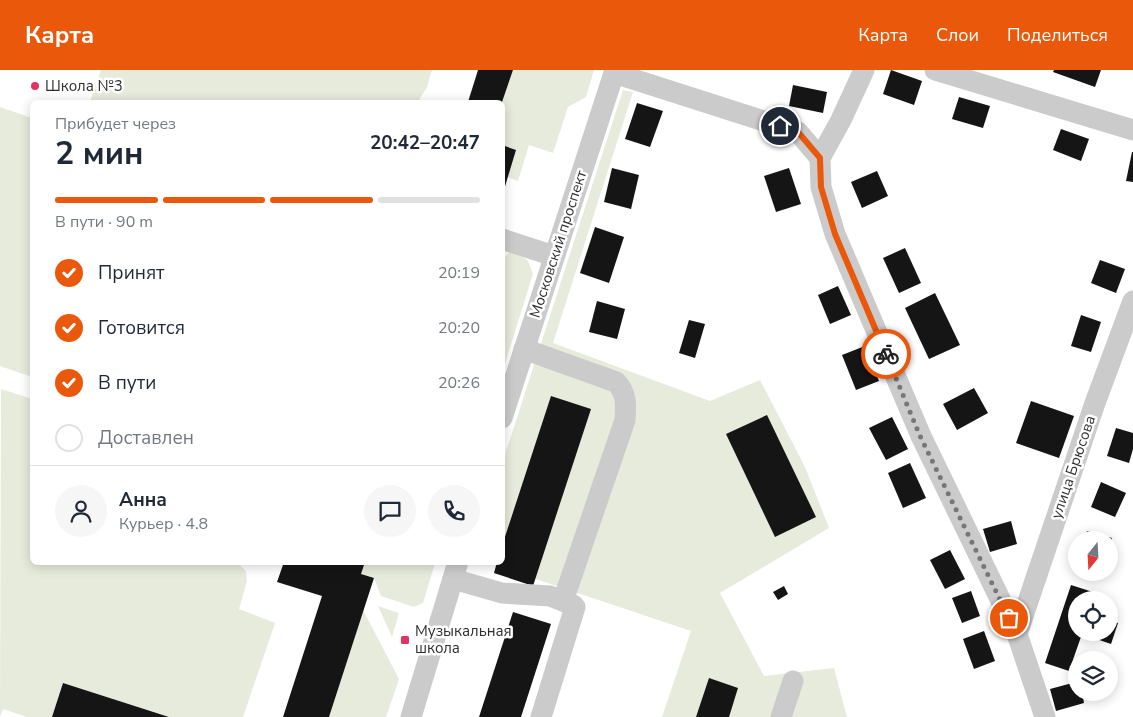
<!DOCTYPE html>
<html lang="ru">
<meta charset="utf-8">
<style>
body{margin:0;font-family:"Nunito Sans",sans-serif;background:#f6f6f7;color:#1f2937;height:100vh;display:flex;flex-direction:column;font-size:19px;white-space:nowrap}
*{box-sizing:border-box;margin:0}
p{font-size:16px;color:#747a83}
.icon{flex:none;width:28px;height:28px;fill:none;stroke:currentColor;stroke-width:2;stroke-linecap:round;stroke-linejoin:round}
.map{position:relative;flex:1;overflow:hidden}
.side{position:absolute;left:30px;top:30px;width:475px;height:465px;display:flex;flex-direction:column;background:#fff;border-radius:8px;box-shadow:0 2px 12px #0003}
.side>*{flex:none}
.needle{width:32px;rotate:198deg}
.controls{position:absolute;left:1068px;top:461px;display:grid;gap:10px}
.controls a{display:grid;place-items:center;width:50px;height:50px;border-radius:50%;background:#fff;box-shadow:0 2px 12px #0003;font-size:25px}
.pin{position:absolute;display:grid;place-items:center;width:42px;height:42px;color:#fff;margin:-21px;border:2px solid #fff;border-radius:50%;box-shadow:0 1px 5px #0007}
.courier{position:absolute;display:grid;place-items:center;width:50px;height:50px;margin:-25px;border:4px solid #ea580c;border-radius:50%;background:#fff;color:#222;box-shadow:0 1px 6px #0007}
.overview em{font-style:normal;font-weight:700}
.overview div{display:flex;flex-direction:column-reverse}
.overview{display:flex;align-items:center;justify-content:space-between;height:85px;padding:0 25px}
h1{font-size:32px;font-weight:700;line-height:38px}
.bar{display:grid;grid-template-columns:repeat(4,1fr);gap:8px 5px;align-content:center;height:60px;padding:0 25px}
.bar i{height:6px;border-radius:4px;background:#e0e1e3}
.bar .active{background:#ea580c}
.bar p{grid-column:span 4}
.line{display:flex;align-items:center;gap:12px;padding:0 25px;border-top:1px solid #e0e1e3}
.line div{flex:1}
.round{display:grid;place-items:center;flex:none;width:52px;height:52px;border-radius:26px;background:#f6f6f7}
ol{padding:0 25px;list-style:none}
li{display:flex;align-items:center;gap:15px;height:55px}
li p{margin-inline-start:auto}
li .icon{padding:5px;border-radius:50%;background:#ea580c;color:#fff;stroke-width:4}
li:last-child{color:#747a83}
li i{width:28px;height:28px;border:2px solid #e0e1e3;border-radius:50%}
header{display:flex;align-items:center;gap:30px;box-sizing:border-box;height:70px;padding:0 25px;background:#ea580c;color:#fff}
header strong{font-size:24px}
nav{display:flex;gap:28px;margin-inline-start:auto;font-size:18px}
.map>svg:first-child{display:block}
.green{fill:#e7ebdc}
.building{fill:#151515}
.lines{fill:none;stroke-linecap:round;stroke-linejoin:round}
.minor{stroke:#cbcbcb;stroke-width:21}
.done{stroke:#777;stroke-width:5;stroke-dasharray:0 9}
.route{stroke:#ea580c;stroke-width:6}
.poi-dot{fill:#e23462;stroke:#fff;stroke-width:2}
.labels{text-anchor:middle;dominant-baseline:central;stroke-width:5;stroke-linejoin:round;paint-order:stroke}
.poi-label{font-size:15px;fill:#2e2e2e;stroke:#fff;text-anchor:start}
.street-label{font-size:15px;fill:#2e2e2e;stroke:#fff}
</style>
<header>
<strong>Карта</strong>
<nav><a>Карта</a><a>Слои</a><a>Поделиться</a></nav>
</header>
<div class="map">
<svg width="1133" height="647" viewBox="0 0 1133 647">
<rect width="100%" height="100%" fill="#fff"/>
<!-- green -->
<g class="green">
<path d="M101 0H432L427 17 418 32H90Z"/>
<path d="M513 0H594L586 27 568 37 553 83 529 75 518 111 508 107 516 80 503 75 502 32Z"/>
<path d="M623 20 633 22 553 273 710 331 760 310 805 397 829 458 720 523 764 606 834 598 847 647H662L691 561 488 493 502 492 503 391Z"/>
<path d="M0 37 32 48V307L0 296Z"/>
<path d="M512 178 528 191 533 204 503 300V190Z"/>
<path d="M1 319 32 329V492H236L246 501 247 511 239 539 275 553 243 647H170L63 613 52 647H27L3 639 0 647Z"/>
<path d="M365 493H435L423 533 414 537 381 526 374 508 361 504Z"/>
<path d="M378 536 399 543 392 567Z"/>
<path d="M363 540 399 609 386 647H329Z"/>
</g>
<!-- building -->
<g class="building">
<path d="M478 0H513L502 32H468Z"/>
<path d="M891 0 922 11 914 35 883 24Z"/>
<path d="M1054 0H1101L1095 17 1053 2Z"/>
<path d="M793 15 827 22 823 43 789 36Z"/>
<path d="M959 27 990 36 983 58 952 49Z"/>
<path d="M637 33 663 41 650 77 625 69Z"/>
<path d="M1061 59 1089 69 1081 91 1053 80Z"/>
<path d="M502 75 516 80 503 123H502Z"/>
<path d="M1132 82H1133V112L1126 111Z"/>
<path d="M612 98 639 105 631 139 604 132Z"/>
<path d="M789 98 801 134 776 142 764 106Z"/>
<path d="M877 101 888 126 862 138 851 112Z"/>
<path d="M595 157 624 167 609 213 580 203Z"/>
<path d="M905 178 921 213 899 223 883 188Z"/>
<path d="M1100 190 1125 199 1116 223 1091 213Z"/>
<path d="M838 216 851 245 830 254 818 225Z"/>
<path d="M935 223 960 275 929 289 905 238Z"/>
<path d="M597 231 625 239 617 269 589 262Z"/>
<path d="M1081 245 1101 252 1091 282 1071 276Z"/>
<path d="M689 250 705 254 695 288 679 283Z"/>
<path d="M865 276 879 311 856 320 842 285Z"/>
<path d="M974 318 988 343 957 360 943 334Z"/>
<path d="M551 326 591 339 533 516 494 503 497 492H502V476Z"/>
<path d="M1031 331 1074 346 1059 388 1016 373Z"/>
<path d="M767 345 816 447 775 467 726 364Z"/>
<path d="M892 347 908 379 886 390 869 358Z"/>
<path d="M1116 358 1133 363V379L1129 393 1107 386Z"/>
<path d="M910 393 926 428 903 438 888 403Z"/>
<path d="M1101 412 1126 423 1115 447 1091 437Z"/>
<path d="M1011 451 1017 474 990 482 983 459Z"/>
<path d="M1087 461 1112 468 1109 477V470H1084Z"/>
<path d="M950 480 965 509 945 519 930 490Z"/>
<path d="M284 492H365L361 504 374 508 329 647H283L322 526 277 512Z"/>
<path d="M1071 515 1096 523 1093 530H1076V562H1109V550L1118 553 1111 574 1082 564 1069 601 1045 593Z"/>
<path d="M784 516 788 524 778 530 773 522Z"/>
<path d="M971 521 980 546 962 553 952 528Z"/>
<path d="M513 542 551 554 521 647H479Z"/>
<path d="M984 561 995 591 974 599 963 569Z"/>
<path d="M709 608 738 618 729 647H696Z"/>
<path d="M1076 612V622H1082L1084 633 1056 641 1050 619Z"/>
<path d="M63 613 169 647H52Z"/>
</g>
<g class="lines">
<!-- minor -->
<g class="minor">
<path d="M864 0 841 50 820 88 821 117 835 164 921 366 1017 564 1045 647"/>
<path d="M935 0 1133 60"/>
<path d="M614 3 798 62 820 88"/>
<path d="M502 169 554 186"/>
<path d="M524 279 616 312C627 323 626 336 625 350L563 531"/>
<path d="M502 348 615 0"/>
<path d="M453 509 502 523 550 526 573 535 575 537 541 647"/>
<path d="M1017 564 1095 333 1133 231"/>
<path d="M411 647 458 492"/>
<path d="M781 647 793 611"/>
</g>
</g>
<g class="lines">
<!-- done -->
<path class="done" d="M886 284 920 366 1009 548"/>
<!-- route -->
<path class="route" d="M780 56 798 62 820 88 821 117 835 164 886 284"/>
</g>
<!-- markers -->
<g class="poi-dot">
<circle cx="35" cy="16" r="5"/>
<rect x="400" y="565" width="10" height="10" rx="2.5"/>
</g>
<g class="labels">
<!-- poi labels -->
<g class="poi-label">
<text x="45" y="16">Школа №3</text>
<text x="415" y="561">Музыкальная<tspan x="415" dy="17">школа</tspan></text>
</g>
<!-- street labels -->
<g class="street-label">
<text transform="translate(558 174) rotate(-72)">Московский проспект</text>
<text transform="translate(1073 397) rotate(-71)">улица Брюсова</text>
</g>
</g>
</svg>
<div class="controls">
<a><svg class="needle" viewBox="-14 -14 28 28"><path d="M0-13l5 13h-10z" fill="#e53935"/><path d="M0 13l5-13h-10z" fill="#747a83"/></svg></a>
<a><svg class="icon" aria-label="locate" viewBox="0 0 24 24"><circle cx="12" cy="12" r="6"/><path d="M12 2v4M12 18v4M2 12h4M18 12h4"/></svg></a>
<a><svg class="icon" aria-label="layers" viewBox="0 0 24 24"><path d="M12 4l9 5-9 5-9-5zM3 14l9 5 9-5"/></svg></a>
</div>
<div class="pin" style="left:1009px;top:548px;background:#ea580c"><svg class="icon" aria-label="bag" viewBox="0 0 24 24"><path d="M5 8h14l-1 12H6zM9 8a3 3 0 0 1 6 0"/></svg></div>
<div class="pin" style="left:780px;top:56px;background:#1f2937"><svg class="icon" aria-label="home" viewBox="0 0 24 24"><path d="M3 11l9-7 9 7M6 9v11h12V9"/></svg></div>
<div class="courier" style="left:886px;top:284px"><svg class="icon" aria-label="bike" viewBox="0 0 24 24"><circle cx="6" cy="16" r="4"/><circle cx="18" cy="16" r="4"/><path d="M6 16l4-8h5l3 8M10 8l3 8H6M13 5h3"/></svg></div>
<section class="side">
<div class="overview"><div><h1>2 мин</h1><p>Прибудет через</p></div><em>20:42–20:47</em></div>
<div class="bar"><i class="active"></i><i class="active"></i><i class="active"></i><i></i><p>В пути · 90 m</p></div>
<ol>
<li><svg class="icon" aria-label="check" viewBox="0 0 24 24"><path d="M5 12l5 5 9-10"/></svg>Принят<p>20:19</p></li>
<li><svg class="icon" aria-label="check" viewBox="0 0 24 24"><path d="M5 12l5 5 9-10"/></svg>Готовится<p>20:20</p></li>
<li><svg class="icon" aria-label="check" viewBox="0 0 24 24"><path d="M5 12l5 5 9-10"/></svg>В пути<p>20:26</p></li>
<li><i></i>Доставлен</li>
</ol>
<div class="line" style="height:90px"><a class="round"><svg class="icon" aria-label="person" viewBox="0 0 24 24"><circle cx="12" cy="8" r="4"/><path d="M4 21q1-7 8-7t8 7"/></svg></a><div><b>Анна</b><p>Курьер · 4.8</p></div><a class="round"><svg class="icon" aria-label="chat" viewBox="0 0 24 24"><path d="M4 5h16v11H9l-5 4z"/></svg></a><a class="round"><svg class="icon" aria-label="phone" viewBox="0 0 24 24"><path d="M5 4h4l2 5-3 2q2 4 5 5l2-3 5 2v4C11 20 4 13 5 4z"/></svg></a></div>
</section>
</div>
